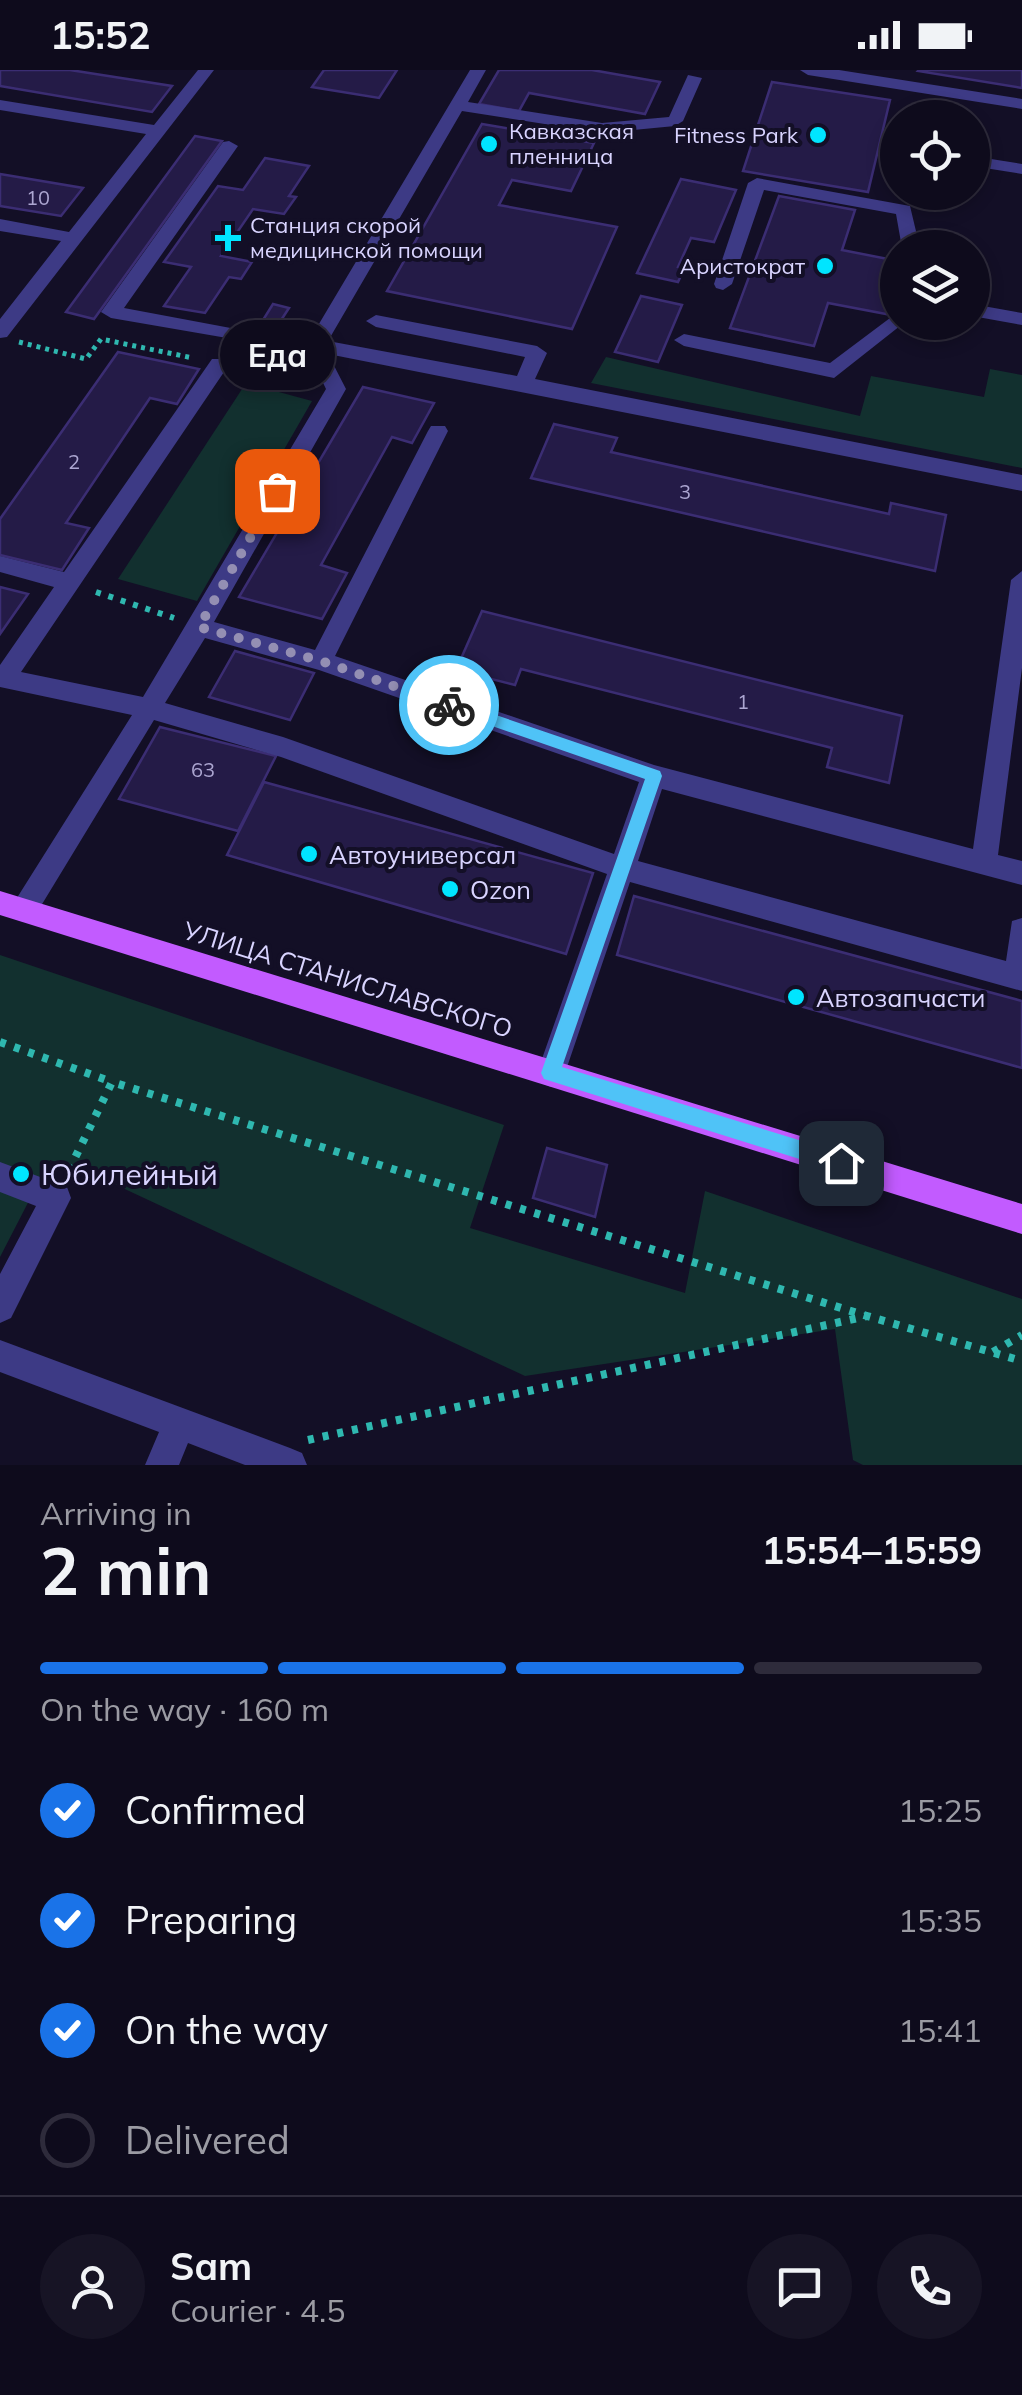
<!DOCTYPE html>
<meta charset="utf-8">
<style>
body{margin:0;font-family:Mulish,sans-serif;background:#171425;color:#f1f3f6;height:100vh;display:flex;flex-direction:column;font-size:38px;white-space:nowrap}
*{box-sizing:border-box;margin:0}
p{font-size:32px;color:#9b9ba3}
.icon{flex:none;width:55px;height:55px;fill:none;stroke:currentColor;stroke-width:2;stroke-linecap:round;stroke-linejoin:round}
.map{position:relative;height:1395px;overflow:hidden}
.details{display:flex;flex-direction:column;background:#0e0b1c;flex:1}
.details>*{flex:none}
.buttons{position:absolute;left:880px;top:30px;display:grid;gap:20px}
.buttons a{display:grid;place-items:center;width:110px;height:110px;border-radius:50%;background:#0e0b1c;box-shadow:0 5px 15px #0003,0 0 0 2px #2e2b3b;font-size:50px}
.pin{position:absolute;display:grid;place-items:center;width:85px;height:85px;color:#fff;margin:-42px;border-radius:20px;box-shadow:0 5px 15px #0006}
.courier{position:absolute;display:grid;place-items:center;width:100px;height:100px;margin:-50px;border:8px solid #4fc3f7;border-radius:50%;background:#fff;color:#222;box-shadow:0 2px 12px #0007}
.bubble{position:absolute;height:70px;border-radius:35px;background:#0e0b1c;box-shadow:0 5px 15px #0003,0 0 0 2px #2e2b3b;font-size:32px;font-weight:700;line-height:70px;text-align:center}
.overview em{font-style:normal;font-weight:700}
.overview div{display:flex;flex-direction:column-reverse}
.overview{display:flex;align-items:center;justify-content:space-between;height:170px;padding:0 40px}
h1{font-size:65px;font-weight:700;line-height:75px}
.bar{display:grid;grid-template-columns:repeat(4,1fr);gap:15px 10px;align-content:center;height:120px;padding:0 40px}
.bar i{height:12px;border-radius:8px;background:#2e2b3b}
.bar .active{background:#1a73e8}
.bar p{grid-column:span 4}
.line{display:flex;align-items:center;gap:25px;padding:0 40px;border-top:2px solid #2e2b3b}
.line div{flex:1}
.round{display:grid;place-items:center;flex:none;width:105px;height:105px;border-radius:52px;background:#171425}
ol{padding:0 40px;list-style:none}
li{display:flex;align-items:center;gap:30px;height:110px}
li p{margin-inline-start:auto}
li .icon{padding:10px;border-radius:50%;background:#1a73e8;color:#fff;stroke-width:4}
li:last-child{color:#9b9ba3}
li i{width:55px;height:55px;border:5px solid #2e2b3b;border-radius:50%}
.status{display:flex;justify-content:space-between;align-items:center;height:70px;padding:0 50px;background:#0e0b1c;direction:ltr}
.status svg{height:28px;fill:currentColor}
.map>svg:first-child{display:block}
.green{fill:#12302f}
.building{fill:#241b47;stroke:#3b2d73;stroke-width:2.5}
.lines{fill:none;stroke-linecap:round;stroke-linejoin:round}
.path-far2{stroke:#2fb8b0;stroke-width:5;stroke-dasharray:4 5;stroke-linecap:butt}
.path-far1{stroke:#2fb8b0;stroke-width:6;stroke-dasharray:5 8;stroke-linecap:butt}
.path{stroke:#2fb8b0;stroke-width:8;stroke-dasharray:6 9;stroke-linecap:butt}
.minor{fill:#3d3a85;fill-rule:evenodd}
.major{fill:#c25bff;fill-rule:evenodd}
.route{fill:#4fc3f7}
.done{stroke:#948fb3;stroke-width:10;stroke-dasharray:0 18}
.poi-dot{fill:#00e5ff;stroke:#130f26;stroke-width:4}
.labels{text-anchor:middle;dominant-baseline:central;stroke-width:8;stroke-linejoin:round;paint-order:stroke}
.number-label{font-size:20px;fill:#aca6d1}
.far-poi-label{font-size:22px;fill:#d9d4ff;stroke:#130f26;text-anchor:start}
.poi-label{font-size:25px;fill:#d9d4ff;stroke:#130f26;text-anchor:start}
.street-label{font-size:25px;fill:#d9d4ff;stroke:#130f26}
.near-poi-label{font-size:30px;fill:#d9d4ff;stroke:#130f26;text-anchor:start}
</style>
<div class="status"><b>15:52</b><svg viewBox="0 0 49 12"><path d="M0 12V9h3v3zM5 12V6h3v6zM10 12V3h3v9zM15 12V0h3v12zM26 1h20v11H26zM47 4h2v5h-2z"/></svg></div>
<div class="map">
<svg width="1022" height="1395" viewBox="0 0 1022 1395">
<rect width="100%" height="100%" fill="#130f26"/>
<!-- green -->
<g class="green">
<path d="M606 287 860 346 871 306 984 327 990 299 1022 305V398L591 313Z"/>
<path d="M246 313 312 331 197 531 118 509Z"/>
<path d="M0 885 504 1055 470 1158 685 1223 705 1121 1022 1229V1395H863L853 1390 835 1259 525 1306 99 1107 50 1090 0 1187Z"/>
</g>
<!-- building -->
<g class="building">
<path d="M0 0H70L172 16 152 42 0 16Z"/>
<path d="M324 0H397L379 28 312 17Z"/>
<path d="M499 0H592L660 12 645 44 529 23 519 41 479 34Z"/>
<path d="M1022 0V18L918 1 919 0Z"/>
<path d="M772 12 890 30 868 122 743 101Z"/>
<path d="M482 54 594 73 571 121 512 110 499 135 617 157 572 259 387 221Z"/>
<path d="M195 66 222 71 94 249 66 242Z"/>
<path d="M265 88 309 96 289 126 296 127 284 144 253 139 221 186 252 192 241 209 229 207 205 243 164 236 191 197 164 192 218 116 243 120Z"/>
<path d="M0 104 83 118 61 146 0 136Z"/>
<path d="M681 109 736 120 714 172 691 168 678 197 684 199 678 212 637 203Z"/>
<path d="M779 126 855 140 842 180 898 191 886 244 828 233 814 276 730 258Z"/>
<path d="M641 226 682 235 658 292 615 282Z"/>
<path d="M273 234 289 238 274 261 258 258Z"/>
<path d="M118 282 199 299 177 334 150 328 66 453 89 458 62 500 0 485V449Z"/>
<path d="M363 317 434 333 412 373 392 367 321 495 347 503 322 549 239 527Z"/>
<path d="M554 354 617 368 611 382 889 444 891 433 946 445 935 501 531 408Z"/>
<path d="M0 517 28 524 0 564Z"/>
<path d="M482 541 902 646 889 713 827 697 832 678 521 599 515 615 456 600Z"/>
<path d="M235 581 314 603 290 650 209 627Z"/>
<path d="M160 657 276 686 238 761 119 729Z"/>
<path d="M264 712 593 803 566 884 227 785Z"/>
<path d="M634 826 1022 931V998L617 885Z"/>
<path d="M547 1078 607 1095 595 1147 533 1128Z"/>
</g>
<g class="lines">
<!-- path-far2 -->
<g class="path-far2">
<path d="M19 272 86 289 101 269 193 288"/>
<path d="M239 298 305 312"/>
</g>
<!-- path-far1 -->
<path class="path-far1" d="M96 522 174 548"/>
<!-- path -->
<g class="path">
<path d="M0 972 112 1012"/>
<path d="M69 1100 112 1012 867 1246"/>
<path d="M993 1282 1022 1265"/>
<path d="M308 1370 867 1246 1022 1291"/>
</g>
<!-- minor -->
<g class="minor">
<path d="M198 0H214L7 267 0 268V249L61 171 0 161V149L69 162 146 64 0 40V30L154 55Z"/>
<path d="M470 0H486L468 32 602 53 669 47 688 5 702 8 683 51 675 56 602 63 462 41 328 271 517 306 525 287 376 257 366 251 376 245 537 276 547 283 535 309 1022 405V421L328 284 346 319 214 552 315 580 428 361 431 356H445L448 361 335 586 654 695 973 779 1011 510 1022 501V598L998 785 1022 791V815L662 719 638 791 1006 891 1012 851 1022 848V921L630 812 565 1003 561 1013 551 1017 541 1013 537 1003 607 804 281 687 154 650 33 849 24 852 15 849 11 840 15 831 132 645 0 617V595L54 517 0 502V486L64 502 212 289H226V299L21 602 143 627 326 319 308 282 111 248 101 242 223 72 229 71 238 76 124 238 274 266 310 269ZM205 568 319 600 639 712 614 784 283 667 165 633Z"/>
<path d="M800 0H839L1022 29V39L808 5Z"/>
<path d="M972 86 1022 94V104L972 96Z"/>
<path d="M757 108 910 136 920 178H902L896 144 764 120 732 214 723 220 716 218 714 214 748 113Z"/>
<path d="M972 234 1022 243V255L972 246Z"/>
<path d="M898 242V252H905L834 308 684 276 674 270 684 264 830 293Z"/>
<path d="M0 1092 67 1117 71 1128 11 1248 0 1253V1204L36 1136 0 1122Z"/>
<path d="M0 1270 290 1378 302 1383 307 1395H245L188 1373 179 1395H145L159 1362 0 1302Z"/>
</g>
<!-- major -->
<path class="major" d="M0 821 1022 1134V1164L0 845Z"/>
</g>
<!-- route -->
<path class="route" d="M449 629 660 701 662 706 562 997 841 1083 848 1086V1100L841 1102 544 1009 541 1003 645 709 443 639V630Z"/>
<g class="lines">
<!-- done -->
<path class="done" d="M277 421 199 557 321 591 449 635"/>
</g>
<!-- markers -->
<g class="poi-dot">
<circle cx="818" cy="65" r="10"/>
<circle cx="489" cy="74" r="10"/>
<path d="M223 153h10v10h10v10h-10v10h-10v-10h-10v-10h10z"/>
<circle cx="825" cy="196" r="10"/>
<circle cx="309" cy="784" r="10"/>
<circle cx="450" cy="819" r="10"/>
<circle cx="796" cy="927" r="10"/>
<circle cx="21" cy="1104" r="10"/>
</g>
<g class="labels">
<!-- number labels -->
<g class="number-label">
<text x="38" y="127">10</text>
<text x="74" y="391">2</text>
<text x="685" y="421">3</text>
<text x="743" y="631">1</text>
<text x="203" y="699">63</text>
</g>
<!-- far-poi labels -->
<g class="far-poi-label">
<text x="509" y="61">Кавказская<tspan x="509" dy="25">пленница</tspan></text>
<text x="798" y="65" text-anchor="end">Fitness Park</text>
<text x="250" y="155">Станция скорой<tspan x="250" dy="25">медицинской помощи</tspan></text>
<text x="805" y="196" text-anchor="end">Аристократ</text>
</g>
<!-- poi labels -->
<g class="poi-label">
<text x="329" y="784">Автоуниверсал</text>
<text x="470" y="819">Ozon</text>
<text x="816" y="927">Автозапчасти</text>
</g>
<!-- street labels -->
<g class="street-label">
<text transform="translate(348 909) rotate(17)">УЛИЦА СТАНИСЛАВСКОГО</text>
</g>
<!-- near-poi labels -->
<g class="near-poi-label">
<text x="41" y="1104">Юбилейный</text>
</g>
</g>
</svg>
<div class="buttons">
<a><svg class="icon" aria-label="locate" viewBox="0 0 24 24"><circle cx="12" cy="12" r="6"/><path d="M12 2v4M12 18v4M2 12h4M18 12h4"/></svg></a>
<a><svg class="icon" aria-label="layers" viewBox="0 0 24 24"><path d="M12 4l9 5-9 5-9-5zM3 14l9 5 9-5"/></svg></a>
</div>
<div class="pin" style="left:277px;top:421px;background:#ea580c"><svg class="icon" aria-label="bag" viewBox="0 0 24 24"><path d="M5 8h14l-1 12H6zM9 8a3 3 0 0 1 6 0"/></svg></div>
<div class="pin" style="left:841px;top:1093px;background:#1f2937"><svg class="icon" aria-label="home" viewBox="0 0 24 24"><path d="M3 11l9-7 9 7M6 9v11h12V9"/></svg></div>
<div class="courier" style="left:449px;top:635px"><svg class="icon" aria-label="bike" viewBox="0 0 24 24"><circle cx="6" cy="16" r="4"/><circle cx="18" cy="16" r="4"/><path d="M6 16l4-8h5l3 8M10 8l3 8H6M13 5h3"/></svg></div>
<div class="bubble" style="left:220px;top:250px;width:115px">Еда</div>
</div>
<section class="details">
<div class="overview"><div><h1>2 min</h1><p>Arriving in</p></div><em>15:54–15:59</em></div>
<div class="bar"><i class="active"></i><i class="active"></i><i class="active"></i><i></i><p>On the way · 160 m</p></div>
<ol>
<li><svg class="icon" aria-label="check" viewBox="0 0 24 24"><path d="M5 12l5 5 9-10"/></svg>Confirmed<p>15:25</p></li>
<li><svg class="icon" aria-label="check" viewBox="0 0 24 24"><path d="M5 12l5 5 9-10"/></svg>Preparing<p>15:35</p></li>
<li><svg class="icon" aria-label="check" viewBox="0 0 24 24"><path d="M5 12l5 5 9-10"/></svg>On the way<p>15:41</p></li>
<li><i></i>Delivered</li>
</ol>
<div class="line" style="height:180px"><a class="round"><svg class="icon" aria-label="person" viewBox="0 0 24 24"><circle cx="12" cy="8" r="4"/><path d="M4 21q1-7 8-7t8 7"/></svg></a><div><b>Sam</b><p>Courier · 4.5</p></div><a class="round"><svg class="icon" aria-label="chat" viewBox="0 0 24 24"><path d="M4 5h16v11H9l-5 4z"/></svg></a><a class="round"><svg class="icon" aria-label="phone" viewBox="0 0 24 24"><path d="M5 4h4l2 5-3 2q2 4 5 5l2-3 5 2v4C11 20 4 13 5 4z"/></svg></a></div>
</section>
